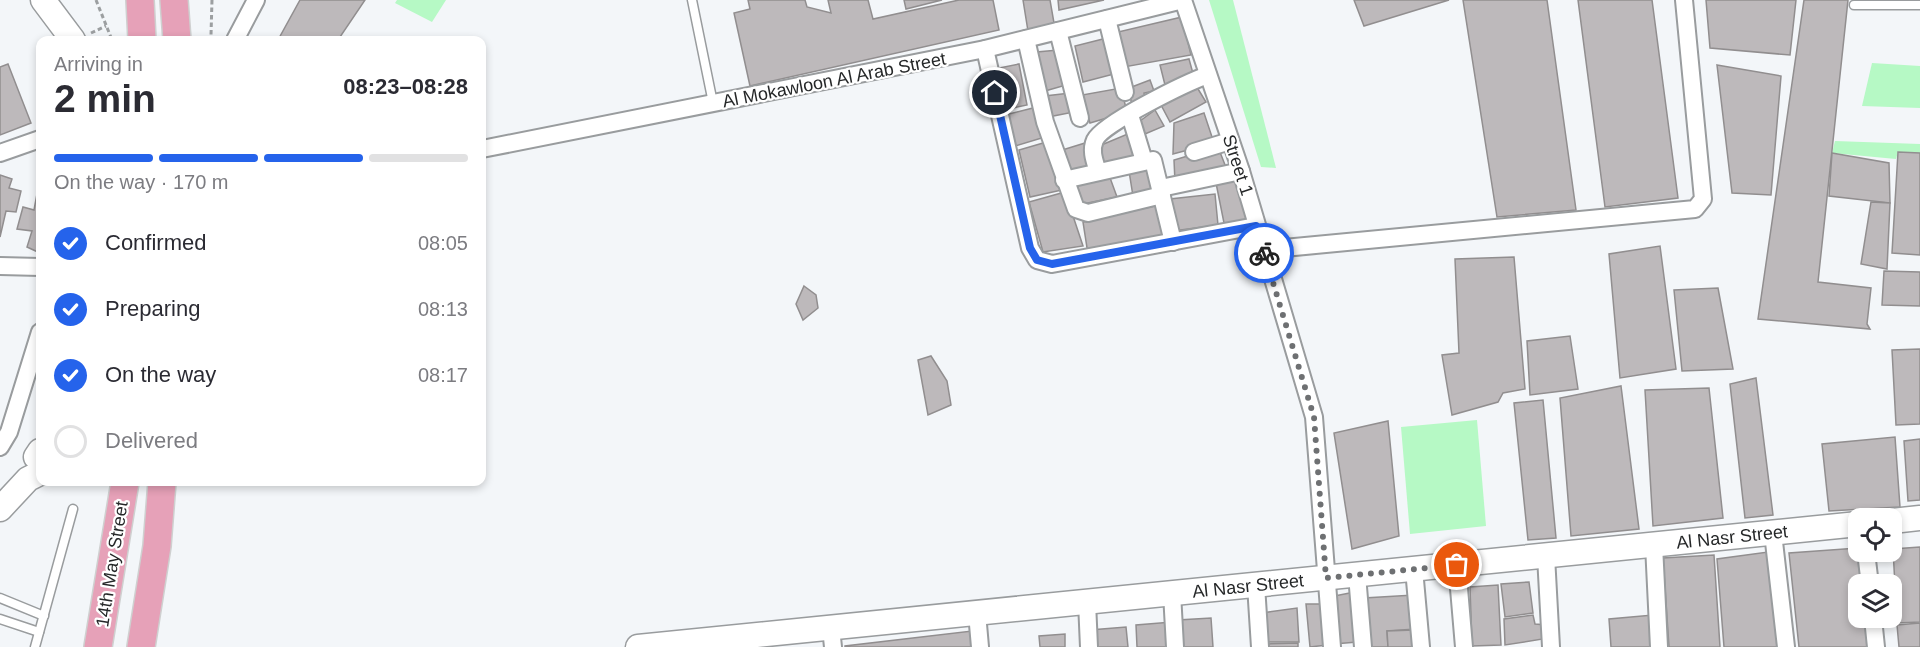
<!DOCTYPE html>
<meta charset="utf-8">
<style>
body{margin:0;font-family:Arial,sans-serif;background:#f7f7f7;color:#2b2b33;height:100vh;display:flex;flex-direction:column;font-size:22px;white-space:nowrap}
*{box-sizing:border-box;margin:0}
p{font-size:20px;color:#7c7c81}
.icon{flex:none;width:33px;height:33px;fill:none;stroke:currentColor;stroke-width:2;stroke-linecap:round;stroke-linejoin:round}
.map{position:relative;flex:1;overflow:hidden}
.drawer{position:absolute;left:36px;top:36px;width:450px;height:450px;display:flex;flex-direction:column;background:#fff;border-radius:12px;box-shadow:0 3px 9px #0003}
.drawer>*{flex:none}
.controls{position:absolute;left:1848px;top:508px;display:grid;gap:12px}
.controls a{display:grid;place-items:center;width:54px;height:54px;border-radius:12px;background:#fff;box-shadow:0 3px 9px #0003;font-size:30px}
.pin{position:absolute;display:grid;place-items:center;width:51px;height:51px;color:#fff;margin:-26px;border:3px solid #fff;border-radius:50%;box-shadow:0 2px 6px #0007}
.courier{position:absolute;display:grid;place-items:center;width:60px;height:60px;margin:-30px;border:4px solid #2563eb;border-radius:50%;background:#fff;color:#222;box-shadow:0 2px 8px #0007}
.summary em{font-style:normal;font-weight:700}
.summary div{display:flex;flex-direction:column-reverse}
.summary{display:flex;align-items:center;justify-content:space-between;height:102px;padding:0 18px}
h1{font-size:39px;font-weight:700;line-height:45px}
.bar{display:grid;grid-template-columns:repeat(4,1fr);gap:9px 6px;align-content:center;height:72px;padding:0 18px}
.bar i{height:8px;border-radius:4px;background:#e1e1e2}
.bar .active{background:#2563eb}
.bar p{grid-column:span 4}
ol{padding:0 18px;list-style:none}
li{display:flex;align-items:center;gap:18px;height:66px}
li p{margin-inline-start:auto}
li .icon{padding:6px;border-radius:50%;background:#2563eb;color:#fff;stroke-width:4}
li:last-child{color:#7c7c81}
li i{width:33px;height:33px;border:3px solid #e1e1e2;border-radius:50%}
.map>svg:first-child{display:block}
.green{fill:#b6f9c5}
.building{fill:#bdb9bb;stroke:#918e8f;stroke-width:1.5}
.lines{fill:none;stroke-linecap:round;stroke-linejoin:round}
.lane-casing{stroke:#999c9e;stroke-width:11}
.street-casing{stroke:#999c9e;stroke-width:20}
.secondary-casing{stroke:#999c9e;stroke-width:27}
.primary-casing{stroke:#cfd0d0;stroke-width:30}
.path{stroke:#9c9fa1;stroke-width:3;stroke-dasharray:4.5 3;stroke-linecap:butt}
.lane{stroke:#fff;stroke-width:8}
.street{stroke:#fff;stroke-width:16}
.secondary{stroke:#fff;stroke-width:24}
.primary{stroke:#e6a1b8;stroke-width:27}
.done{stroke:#6e7072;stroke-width:6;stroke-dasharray:0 10.8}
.route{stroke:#2563eb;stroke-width:8}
.labels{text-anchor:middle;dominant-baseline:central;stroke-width:4.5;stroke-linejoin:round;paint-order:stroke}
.street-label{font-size:18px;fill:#262829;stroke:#fff}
</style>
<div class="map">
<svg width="1920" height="647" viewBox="0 0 1920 647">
<rect width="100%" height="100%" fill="#f3f6f9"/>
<!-- green -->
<g class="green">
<path d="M397 0H446L432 22 395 3Z"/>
<path d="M1209 0H1233L1276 168 1261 167Z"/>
<path d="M1872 63 1920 66V108L1862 106Z"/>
<path d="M1835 141 1920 144V154L1898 152 1896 159 1832 153Z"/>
<path d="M1477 420 1486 526 1410 534 1401 427Z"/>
</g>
<!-- building -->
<g class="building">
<path d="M300 0H365L338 40H278Z"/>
<path d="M748 0H805L807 7 831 13 828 0H868L873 19 959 0H993L999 30 750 86 734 13 750 9Z"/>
<path d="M904 0H942L906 9Z"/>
<path d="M1023 0H1050L1054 23 1028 31Z"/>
<path d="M1058 0H1104L1059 10Z"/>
<path d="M1354 0H1449L1364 26Z"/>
<path d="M1463 0H1547L1576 210 1497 217Z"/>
<path d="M1578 0H1652L1678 198 1605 207Z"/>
<path d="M1706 0H1796L1790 55 1710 48Z"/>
<path d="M1804 0H1848L1818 282 1871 288 1867 324 1870 329 1758 319Z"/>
<path d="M1182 17 1191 55 1124 67 1118 32Z"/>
<path d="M1107 38 1114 74 1083 82 1075 46Z"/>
<path d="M1058 50 1066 85 1045 91 1037 52Z"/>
<path d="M1189 59 1194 77 1166 89 1160 65Z"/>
<path d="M8 64 31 123 0 135V67Z"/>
<path d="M1019 64 1027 105 1003 110 994 69Z"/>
<path d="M1717 65 1781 76 1771 195 1732 193Z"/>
<path d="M1150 80 1154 91 1144 93 1146 103 1132 107 1129 88Z"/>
<path d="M1195 84 1206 102 1170 122 1160 103Z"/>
<path d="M1121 88 1127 112 1090 123 1082 95Z"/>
<path d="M1070 93 1074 112 1048 117 1045 96Z"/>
<path d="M1037 107 1045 137 1015 146 1005 115Z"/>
<path d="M1155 110 1164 126 1145 134 1140 121Z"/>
<path d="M1204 113 1214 143 1173 154 1174 123Z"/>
<path d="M1130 133 1136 158 1104 167 1099 146Z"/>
<path d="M1050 141 1062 190 1030 197 1019 150Z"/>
<path d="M1085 143 1092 165 1065 172 1059 151Z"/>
<path d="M1218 147 1227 170 1175 182 1174 160Z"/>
<path d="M1898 152 1920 153V255L1892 253Z"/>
<path d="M1832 153 1889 163 1890 203 1829 196Z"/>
<path d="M1147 170 1153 191 1133 196 1129 171Z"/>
<path d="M0 175 12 179 9 188 21 191 16 212 6 211 0 237Z"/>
<path d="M1109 175 1117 197 1083 204 1077 185Z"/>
<path d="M40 178V253L27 247 32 231 17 229 23 207 34 210Z"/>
<path d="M1239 178 1248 219 1225 228 1216 183Z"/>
<path d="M1065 192 1083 246 1043 252 1029 202Z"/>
<path d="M1215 194 1218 225 1173 231 1170 199Z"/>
<path d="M1871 202 1890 203 1887 269 1861 264Z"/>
<path d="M1159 205 1163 239 1088 254 1083 222Z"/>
<path d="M1660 246 1676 369 1620 378 1609 254Z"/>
<path d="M1514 257 1525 389 1503 393 1498 402 1452 415 1442 355 1459 353 1455 259Z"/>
<path d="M1884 271 1920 272V306L1882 305Z"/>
<path d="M804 286 816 295 818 308 803 320 796 304Z"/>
<path d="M1718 288 1733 369 1682 371 1674 290Z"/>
<path d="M1570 336 1578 389 1530 395 1527 341Z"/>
<path d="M1920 349V424L1896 425 1892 350Z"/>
<path d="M931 356 947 381 951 405 928 415 918 360Z"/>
<path d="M1756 378 1773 515 1745 518 1730 384Z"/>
<path d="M1621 386 1639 529 1571 536 1560 398Z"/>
<path d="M1709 388 1723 518 1653 526 1645 390Z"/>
<path d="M1543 400 1556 538 1528 540 1514 403Z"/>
<path d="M1388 421 1399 536 1352 549 1334 433Z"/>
<path d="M1895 437 1900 507 1829 511 1822 444Z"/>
<path d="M1920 439V500L1908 501 1904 441Z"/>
<path d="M1920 547V622L1897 623 1893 549Z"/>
<path d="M1858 548 1863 585H1858V618H1866L1869 647H1799L1789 553Z"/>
<path d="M1768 552 1779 647H1724L1717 559Z"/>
<path d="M1714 555 1720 647H1669L1663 558Z"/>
<path d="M1529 582 1533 613 1505 617 1501 584Z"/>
<path d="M1498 585 1501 645 1472 646 1470 587Z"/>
<path d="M1355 592 1357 642 1334 644 1329 597Z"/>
<path d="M1414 595 1416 629 1387 631 1388 647H1367L1364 598Z"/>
<path d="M1306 604H1322L1327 645 1310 647Z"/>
<path d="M1297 608 1299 642H1265L1262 613Z"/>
<path d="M1533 615 1535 624 1547 625 1549 638 1505 645 1504 619Z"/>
<path d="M1653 615 1654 647H1611L1609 619Z"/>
<path d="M1211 618 1213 647H1180L1178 620Z"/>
<path d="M1172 622 1173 647H1137L1136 625Z"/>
<path d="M1920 623V647H1899L1897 625Z"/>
<path d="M1126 627 1128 647H1091L1090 630Z"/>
<path d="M1414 630 1415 647H1388L1387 631Z"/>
<path d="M972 631 973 647H845V646Z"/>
<path d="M1065 634V647H1040L1039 636Z"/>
<path d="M1298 643V647H1266L1265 644Z"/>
</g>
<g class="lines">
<!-- lane casing -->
<g class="lane-casing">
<g id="lane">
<path d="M692 0 713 103"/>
<path d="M1854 5H1920"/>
<path d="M0 598 44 616"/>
<path d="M0 619 39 632"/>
<path d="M35 647 73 509"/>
</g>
</g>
<!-- street casing -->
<g class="street-casing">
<g id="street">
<path d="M1183 0 1241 171 1314 417 1332 647"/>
<path d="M1107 19 1125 92"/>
<path d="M1058 31 1080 118"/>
<path d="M1026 39 1045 122 1076 209 1088 213 1162 195"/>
<path d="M235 40 256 0"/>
<path d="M985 49 1030 248 1037 260 1052 264 1256 226"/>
<path d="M1130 115 1144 161"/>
<path d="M482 149 985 49 1183 0"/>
<path d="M1194 152 1230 141"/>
<path d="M0 153 40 139"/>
<path d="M1098 172C1095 162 1090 151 1095 140 1103 123 1188 82 1208 75"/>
<path d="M1064 180 1153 160 1173 242"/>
<path d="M1161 188 1241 171"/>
<path d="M1263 250 1695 209 1703 199 1684 0"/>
<path d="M0 266 40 267"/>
<path d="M0 447 9 432 40 332"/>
<path d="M1773 533 1786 647"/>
<path d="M1654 545 1659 647"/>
<path d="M1866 552 1870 585"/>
<path d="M1546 556 1551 647"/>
<path d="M1457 565 1464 647"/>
<path d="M1414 569 1421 647"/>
<path d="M1357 575 1363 647"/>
<path d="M1256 585 1260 647"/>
<path d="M1172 593 1175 647"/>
<path d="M1087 602 1089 647"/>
<path d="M977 613 980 647"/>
<path d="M1873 618 1876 647"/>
<path d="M831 628 833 647"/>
</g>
</g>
<!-- secondary casing -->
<g class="secondary-casing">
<g id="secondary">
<path d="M43 0 73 40"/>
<path d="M36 457 40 451"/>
<path d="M0 509 28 479 40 473"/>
<path d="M1892 521 1920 518"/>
<path d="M638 647 1858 524"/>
</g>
</g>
<!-- primary casing -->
<g class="primary-casing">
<g id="primary">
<path d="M140 0 142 40"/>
<path d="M174 0 177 40"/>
<path d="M98 647 125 482"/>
<path d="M141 647 157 546 162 482"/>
</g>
</g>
<!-- path -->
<g class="path">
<path d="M96 0 112 40"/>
<path d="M212 0 211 35 214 40"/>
<path d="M91 33 106 26"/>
</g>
<!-- lane -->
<use href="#lane" class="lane"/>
<!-- street -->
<use href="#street" class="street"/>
<!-- secondary -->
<use href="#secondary" class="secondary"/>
<!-- primary -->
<use href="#primary" class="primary"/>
</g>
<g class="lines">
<!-- done -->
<path class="done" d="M1264 253 1314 417 1326 578 1457 565"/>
<!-- route -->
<path class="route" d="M995 93 1030 248 1037 260 1052 264 1256 226 1264 253"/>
</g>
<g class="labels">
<!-- street labels -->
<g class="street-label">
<text transform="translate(834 80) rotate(-11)">Al Mokawloon Al Arab Street</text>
<text transform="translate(1238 165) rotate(72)">Street 1</text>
<text transform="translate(1732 537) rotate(-6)">Al Nasr Street</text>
<text transform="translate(112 564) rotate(-81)">14th May Street</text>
<text transform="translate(1248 586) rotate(-6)">Al Nasr Street</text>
</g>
</g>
</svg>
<div class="controls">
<a><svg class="icon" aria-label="locate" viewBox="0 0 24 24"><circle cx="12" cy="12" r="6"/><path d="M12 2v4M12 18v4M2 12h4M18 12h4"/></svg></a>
<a><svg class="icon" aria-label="layers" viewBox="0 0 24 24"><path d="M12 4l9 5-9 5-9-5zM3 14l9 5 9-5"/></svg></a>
</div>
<div class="pin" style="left:1457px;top:565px;background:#ea580c"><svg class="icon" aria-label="bag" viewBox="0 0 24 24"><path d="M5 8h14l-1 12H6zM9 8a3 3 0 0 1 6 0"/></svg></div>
<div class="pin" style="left:995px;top:93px;background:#1f2937"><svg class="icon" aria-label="home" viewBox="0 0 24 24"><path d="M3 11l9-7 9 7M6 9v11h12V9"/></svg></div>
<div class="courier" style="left:1264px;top:253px"><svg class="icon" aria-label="bike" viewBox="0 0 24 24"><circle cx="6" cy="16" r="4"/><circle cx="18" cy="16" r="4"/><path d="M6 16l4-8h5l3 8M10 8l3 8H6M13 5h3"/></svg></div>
<section class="drawer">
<div class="summary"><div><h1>2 min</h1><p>Arriving in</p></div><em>08:23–08:28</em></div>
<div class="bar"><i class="active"></i><i class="active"></i><i class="active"></i><i></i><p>On the way · 170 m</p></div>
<ol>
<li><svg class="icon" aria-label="check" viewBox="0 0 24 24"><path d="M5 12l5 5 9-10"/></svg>Confirmed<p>08:05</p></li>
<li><svg class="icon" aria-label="check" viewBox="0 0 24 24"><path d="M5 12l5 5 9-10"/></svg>Preparing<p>08:13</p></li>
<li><svg class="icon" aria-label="check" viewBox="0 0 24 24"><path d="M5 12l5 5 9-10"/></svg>On the way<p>08:17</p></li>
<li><i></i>Delivered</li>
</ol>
</section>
</div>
